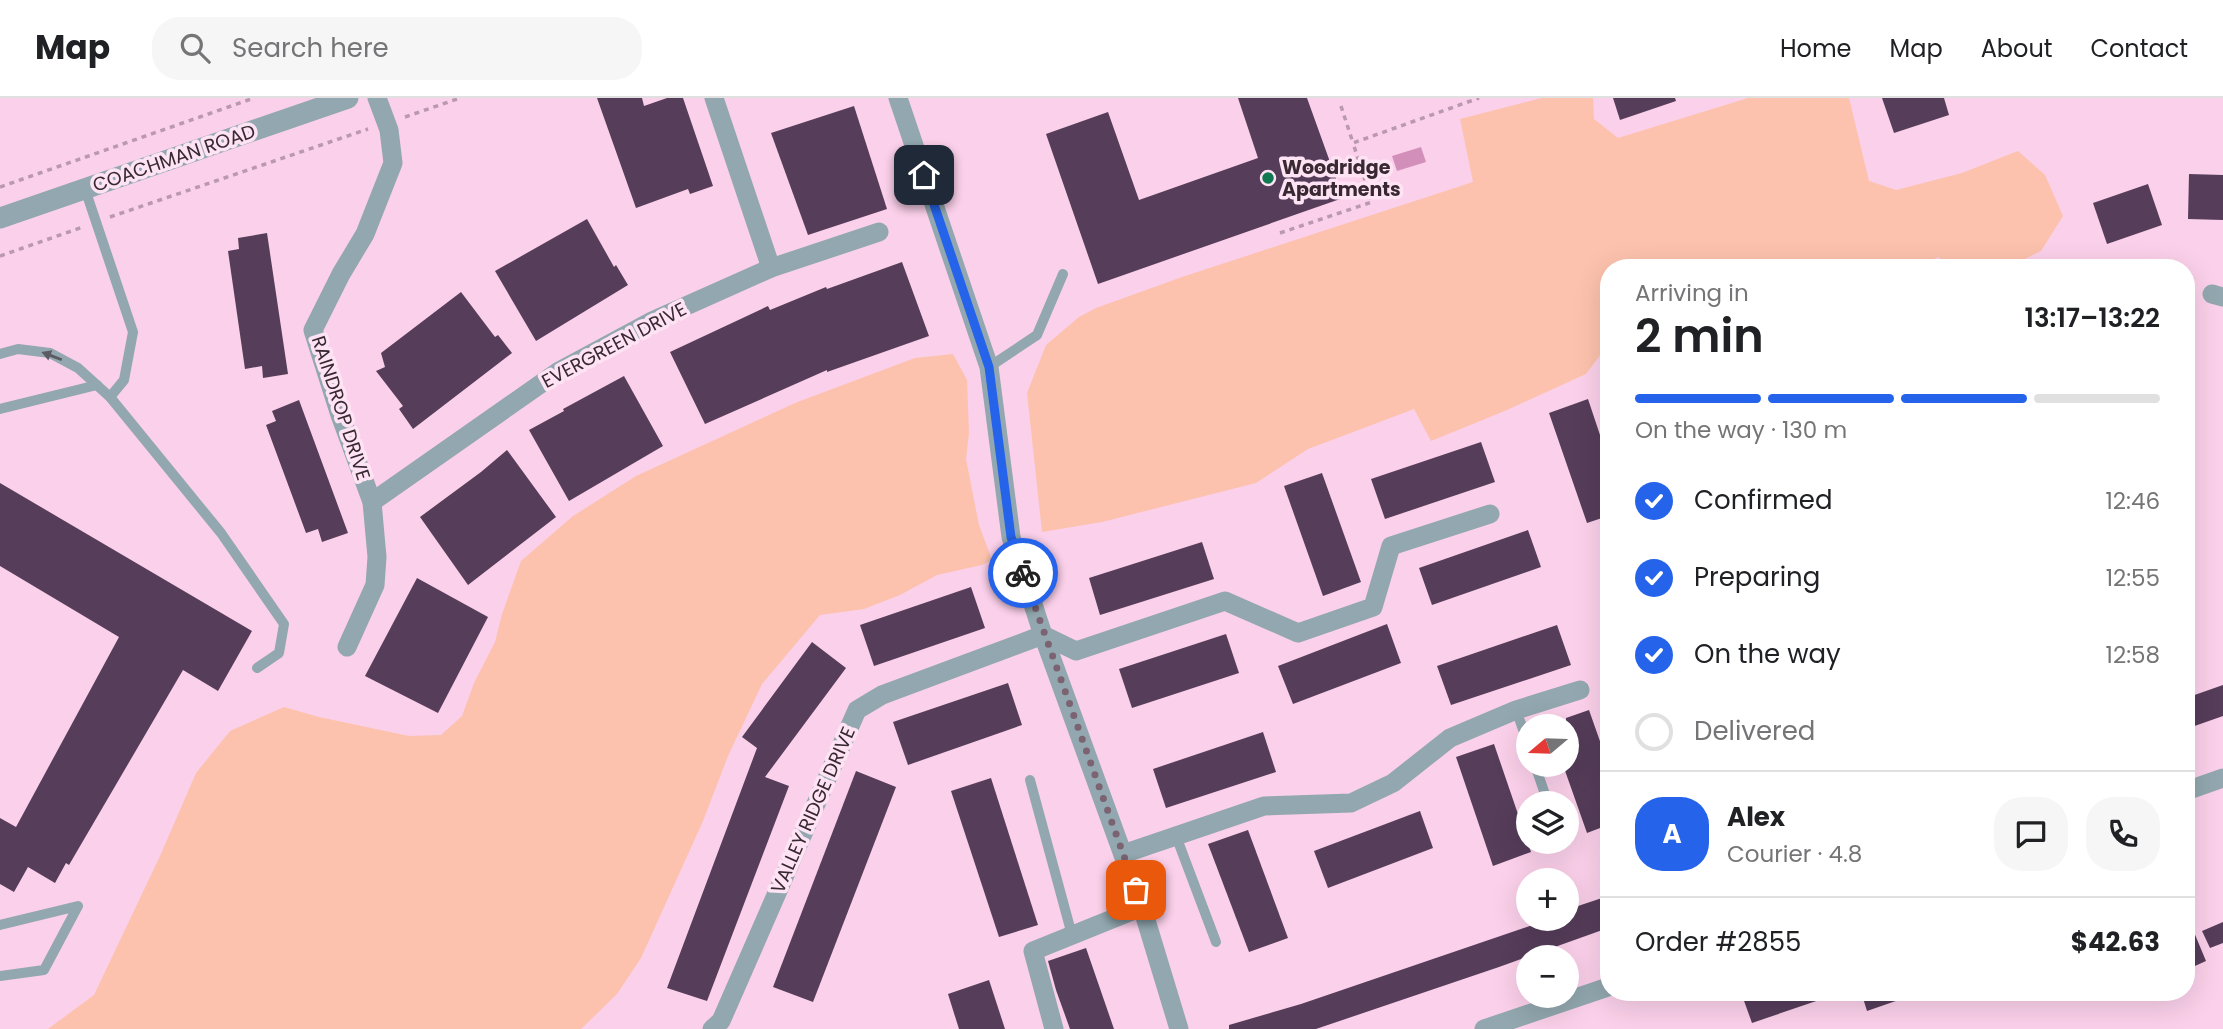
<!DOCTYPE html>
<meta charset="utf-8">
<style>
body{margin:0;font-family:Poppins,sans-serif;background:#f6f6f6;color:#202124;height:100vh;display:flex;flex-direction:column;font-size:26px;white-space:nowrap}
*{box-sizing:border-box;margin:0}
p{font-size:23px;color:#757577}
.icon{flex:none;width:38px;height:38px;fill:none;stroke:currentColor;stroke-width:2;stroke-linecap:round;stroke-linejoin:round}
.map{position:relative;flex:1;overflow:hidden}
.sheet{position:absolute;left:1600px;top:161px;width:595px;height:742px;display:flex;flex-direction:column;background:#fff;border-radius:28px;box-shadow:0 7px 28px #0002}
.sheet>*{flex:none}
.needle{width:46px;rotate:251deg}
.controls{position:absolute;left:1516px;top:616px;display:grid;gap:14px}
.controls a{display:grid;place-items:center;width:63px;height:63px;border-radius:50%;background:#fff;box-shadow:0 7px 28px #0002;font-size:35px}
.pin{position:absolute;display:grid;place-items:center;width:60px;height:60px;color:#fff;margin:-30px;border-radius:14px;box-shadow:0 4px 10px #0006}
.courier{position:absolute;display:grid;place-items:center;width:70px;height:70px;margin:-35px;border:5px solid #2563eb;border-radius:50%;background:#fff;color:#222;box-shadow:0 2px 9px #0007}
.headline em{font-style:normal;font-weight:600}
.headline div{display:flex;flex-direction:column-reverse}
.headline{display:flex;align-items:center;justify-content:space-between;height:119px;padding:0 35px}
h1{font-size:46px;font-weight:600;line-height:52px}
.bar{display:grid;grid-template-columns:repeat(4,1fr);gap:10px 7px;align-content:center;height:84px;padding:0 35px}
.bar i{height:9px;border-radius:5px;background:#e0e0e0}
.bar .selected{background:#2563eb}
.bar p{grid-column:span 4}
.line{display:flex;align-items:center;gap:18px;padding:0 35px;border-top:2px solid #e0e0e0}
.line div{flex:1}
.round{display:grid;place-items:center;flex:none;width:74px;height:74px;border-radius:28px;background:#f6f6f6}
ol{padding:0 35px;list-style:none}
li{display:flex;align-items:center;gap:21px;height:77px}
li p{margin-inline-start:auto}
li .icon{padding:7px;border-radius:50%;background:#2563eb;color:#fff;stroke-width:4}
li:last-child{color:#757577}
li i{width:38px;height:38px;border:4px solid #e0e0e0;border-radius:50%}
header{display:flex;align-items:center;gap:42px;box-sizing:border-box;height:98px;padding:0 35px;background:#fff;border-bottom:2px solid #e0e0e0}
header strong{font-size:33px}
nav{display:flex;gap:38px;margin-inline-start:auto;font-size:24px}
.search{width:490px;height:63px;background:#f6f6f6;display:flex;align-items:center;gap:18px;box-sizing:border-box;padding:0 24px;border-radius:28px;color:#757577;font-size:26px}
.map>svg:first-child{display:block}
.green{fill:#fcc2ad}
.water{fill:#d28fba}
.building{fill:#563d5a}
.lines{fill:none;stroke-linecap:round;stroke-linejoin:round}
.path{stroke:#ba98ad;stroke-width:3.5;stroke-dasharray:5 5;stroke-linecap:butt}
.service{stroke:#92a7af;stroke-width:10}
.minor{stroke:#92a7af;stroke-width:19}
.tertiary{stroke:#92a7af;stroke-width:21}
.oneway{fill:#5c5b64}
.done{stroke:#7c6372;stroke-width:7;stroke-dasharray:0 12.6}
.route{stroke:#2563eb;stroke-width:9}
.poi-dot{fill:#0f7851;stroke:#fde3f3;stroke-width:2.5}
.labels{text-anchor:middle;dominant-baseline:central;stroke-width:7;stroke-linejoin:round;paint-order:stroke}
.street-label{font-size:19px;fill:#382832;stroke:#fde3f3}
.poi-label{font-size:19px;font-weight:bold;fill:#382832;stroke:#fde3f3;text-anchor:start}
</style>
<header>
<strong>Map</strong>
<div class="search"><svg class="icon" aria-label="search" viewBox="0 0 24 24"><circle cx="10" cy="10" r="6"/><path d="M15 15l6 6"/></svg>Search here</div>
<nav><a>Home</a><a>Map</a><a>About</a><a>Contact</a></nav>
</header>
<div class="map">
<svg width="2223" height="931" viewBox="0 0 2223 931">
<rect width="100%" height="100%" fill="#fbd0ea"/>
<!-- green -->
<g class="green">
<path d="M1542 0H1593L1594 21 1618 40 1748 0H1849L1869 83 1896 92 1962 75 2018 53 2045 77 2063 118 2041 153 2007 170H1944L1939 159 1910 170H1890L1871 164 1836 170H1608V247L1586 276 1507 312 1431 343 1414 311 1308 351 1256 385 1102 424 1042 434 1027 295 1046 247 1079 219 1096 210 1185 178 1473 84 1460 21Z"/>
<path d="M953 256 967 282 969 335 966 361 979 427 992 462 982 467 937 477 900 497 864 511 820 517 762 586 728 658 703 723 641 860 617 896 581 931H48L94 897 160 758 196 675 230 633 284 609 319 619 409 638 441 637 462 618 474 585 495 544 502 516 521 463 573 418 636 378 795 305 915 260Z"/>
</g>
<!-- water -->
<path class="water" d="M1421 49 1426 64 1397 73 1392 58Z"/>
<!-- building -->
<g class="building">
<path d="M597 0H642L644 8 667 0H683L713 88 690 96 688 91 636 110Z"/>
<path d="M1238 0H1307L1343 100 1098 186 1046 36 1108 14 1139 102 1258 60Z"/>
<path d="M1613 0H1675L1676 3 1620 22Z"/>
<path d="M1882 0H1944L1949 17 1894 35Z"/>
<path d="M854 8 887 111 808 137 771 35Z"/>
<path d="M2189 76 2223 77V122L2188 121Z"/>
<path d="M2148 86 2162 127 2107 146 2093 105Z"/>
<path d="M587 121 614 169 616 167 628 187 536 243 495 173Z"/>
<path d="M267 135 288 276 263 280 262 268 245 271 228 153 239 151 238 140Z"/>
<path d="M902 164 929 238 827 274V272L705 326 670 254 768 208 770 212 826 189 827 191Z"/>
<path d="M461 194 495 239 498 237 512 255 413 331 399 311 403 308 376 273 385 269 381 255Z"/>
<path d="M624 278 663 348 569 403 529 332 564 313 563 311Z"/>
<path d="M1588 301 1608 361V418L1587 425 1549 315Z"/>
<path d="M299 302 348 435 322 444 318 431 306 435 266 327 276 323 272 313Z"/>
<path d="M1481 344 1495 384 1385 421 1371 381Z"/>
<path d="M507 352 556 419 468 487 420 419 481 374Z"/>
<path d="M1322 375 1361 484 1323 498 1284 388Z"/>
<path d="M0 385 252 533 218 593 183 572 69 767 66 765 55 785 28 769 14 794 0 786V720L16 729 119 539 0 468Z"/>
<path d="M1528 432 1541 469 1432 507 1419 470Z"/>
<path d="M1202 444 1214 481 1100 517 1089 480Z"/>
<path d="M417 480 488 519 438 615 365 578Z"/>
<path d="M971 489 985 530 874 568 860 527Z"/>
<path d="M1387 526 1401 565 1293 606 1278 568Z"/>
<path d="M1557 527 1571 567 1451 607 1437 568Z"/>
<path d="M1226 536 1239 575 1132 610 1119 571Z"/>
<path d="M812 544 846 570 765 679 789 688 707 903 667 890 757 650 742 639Z"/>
<path d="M1008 585 1022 627 908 667 893 624Z"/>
<path d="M2223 587V618L2186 631V600Z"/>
<path d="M1589 612 1608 666V727L1587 735 1563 667H1566V620Z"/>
<path d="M1263 634 1276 674 1166 710 1153 671Z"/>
<path d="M1494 646 1531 754 1493 768 1456 659Z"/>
<path d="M856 673 896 689 813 904 773 889Z"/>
<path d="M991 680 1038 827 999 839 951 693Z"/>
<path d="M1420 713 1433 750 1328 790 1314 753Z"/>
<path d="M1248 732 1288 840 1249 854 1208 746Z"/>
<path d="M1608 798V830L1499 869 1316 931H1229V927L1301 906 1550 821H1566V812Z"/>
<path d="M2186 815 2206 863 2186 872Z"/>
<path d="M2223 824V845L2210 850 2202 833Z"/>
<path d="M1086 850 1114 931H1070L1056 892 1048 863Z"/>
<path d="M989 882 1005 931H959L948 896Z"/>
<path d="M1761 894H1834V897L1752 925 1743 900Z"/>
<path d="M1861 894H1913V897L1867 913Z"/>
</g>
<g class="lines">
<!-- path -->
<g class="path">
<path d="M1341 8 1353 45 1479 0"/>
<path d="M405 19 460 0"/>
<path d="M0 89 254 0"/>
<path d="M110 119 368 31"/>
<path d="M1280 135 1372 104 1353 45"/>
<path d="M0 158 83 129"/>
</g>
<!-- service -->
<g class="service">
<path d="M85 91 133 234 124 282 110 299"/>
<path d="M0 256 18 251 50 255 78 270 110 299 221 435 284 526 279 555 257 570"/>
<path d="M989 269 1037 237 1063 176"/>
<path d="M0 311 97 287"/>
<path d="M1516 612 1528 645"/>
<path d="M1535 667 1548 705"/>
<path d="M1030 682 1072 837"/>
<path d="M1176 738 1216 844"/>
<path d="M0 827 78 808 44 872 0 878"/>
</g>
<!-- minor -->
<g class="minor">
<path d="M714 0 771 170"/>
<path d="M898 0 989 269 1011 439 1043 537 1142 809 1179 931"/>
<path d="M2212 196 2223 199"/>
<path d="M372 404 559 273 650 224 771 170 879 134"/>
<path d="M347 549 375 487 377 459 372 404 340 317 313 232 341 176 365 136 393 65 389 32 377 0"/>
<path d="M2186 693 2223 680"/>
<path d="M1123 756 1264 708 1351 705 1393 685 1450 640 1516 612 1580 592"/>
<path d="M712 931 721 923 857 612 882 597 1043 537 1076 553 1225 503 1298 535 1373 509 1391 448 1490 416"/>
<path d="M1054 931 1033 853 1142 809"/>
<path d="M1484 931 1608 889"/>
</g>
<!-- tertiary -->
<path class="tertiary" d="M0 120 348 0"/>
</g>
<!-- one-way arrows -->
<defs><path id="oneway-solid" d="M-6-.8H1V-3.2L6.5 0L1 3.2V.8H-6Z" transform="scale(1.75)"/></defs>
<use class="oneway" href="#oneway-solid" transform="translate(52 258) rotate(-159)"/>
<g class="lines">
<!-- done -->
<path class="done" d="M1023 475 1136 792"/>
<!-- route -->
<path class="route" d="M924 77 989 269 1011 439 1023 475"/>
</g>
<!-- markers -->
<circle class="poi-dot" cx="1268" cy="80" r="7"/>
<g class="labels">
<!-- street labels -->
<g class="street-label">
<text transform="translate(174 60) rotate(-19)">COACHMAN ROAD</text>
<text transform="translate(614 247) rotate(-28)">EVERGREEN DRIVE</text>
<text transform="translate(341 310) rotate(72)">RAINDROP DRIVE</text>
<text transform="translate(813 712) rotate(-66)">VALLEY RIDGE DRIVE</text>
</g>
<!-- poi labels -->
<g class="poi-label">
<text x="1282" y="69">Woodridge<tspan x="1282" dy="22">Apartments</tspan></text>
</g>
</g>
</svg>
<div class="controls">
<a><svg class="needle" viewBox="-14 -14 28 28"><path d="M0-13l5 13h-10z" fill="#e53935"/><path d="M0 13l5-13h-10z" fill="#757577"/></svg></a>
<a><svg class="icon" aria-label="layers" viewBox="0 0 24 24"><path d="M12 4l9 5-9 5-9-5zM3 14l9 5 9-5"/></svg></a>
<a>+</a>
<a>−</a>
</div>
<div class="pin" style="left:1136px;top:792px;background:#ea580c"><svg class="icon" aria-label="bag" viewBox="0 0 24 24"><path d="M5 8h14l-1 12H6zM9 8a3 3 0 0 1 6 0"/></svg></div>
<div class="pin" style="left:924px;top:77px;background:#1f2937"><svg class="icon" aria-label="home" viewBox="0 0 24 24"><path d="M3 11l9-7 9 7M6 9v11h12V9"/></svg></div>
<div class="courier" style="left:1023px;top:475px"><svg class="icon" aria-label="bike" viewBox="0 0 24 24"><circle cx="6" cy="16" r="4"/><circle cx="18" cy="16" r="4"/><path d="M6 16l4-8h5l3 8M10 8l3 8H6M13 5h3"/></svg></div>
<section class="sheet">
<div class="headline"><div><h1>2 min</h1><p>Arriving in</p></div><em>13:17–13:22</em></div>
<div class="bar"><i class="selected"></i><i class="selected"></i><i class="selected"></i><i></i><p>On the way · 130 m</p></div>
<ol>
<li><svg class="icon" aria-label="check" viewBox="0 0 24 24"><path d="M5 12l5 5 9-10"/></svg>Confirmed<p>12:46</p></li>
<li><svg class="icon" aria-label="check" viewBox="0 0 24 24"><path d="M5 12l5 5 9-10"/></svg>Preparing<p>12:55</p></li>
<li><svg class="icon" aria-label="check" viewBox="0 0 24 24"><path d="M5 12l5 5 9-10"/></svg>On the way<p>12:58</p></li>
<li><i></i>Delivered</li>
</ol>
<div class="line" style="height:126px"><b class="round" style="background:#2563eb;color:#fff">A</b><div><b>Alex</b><p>Courier · 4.8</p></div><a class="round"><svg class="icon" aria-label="chat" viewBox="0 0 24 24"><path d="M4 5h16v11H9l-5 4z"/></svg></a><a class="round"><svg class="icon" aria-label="phone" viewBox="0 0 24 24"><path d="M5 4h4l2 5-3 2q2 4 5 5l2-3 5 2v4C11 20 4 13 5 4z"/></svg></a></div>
<div class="line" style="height:91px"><div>Order #2855</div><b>$42.63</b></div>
</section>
</div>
